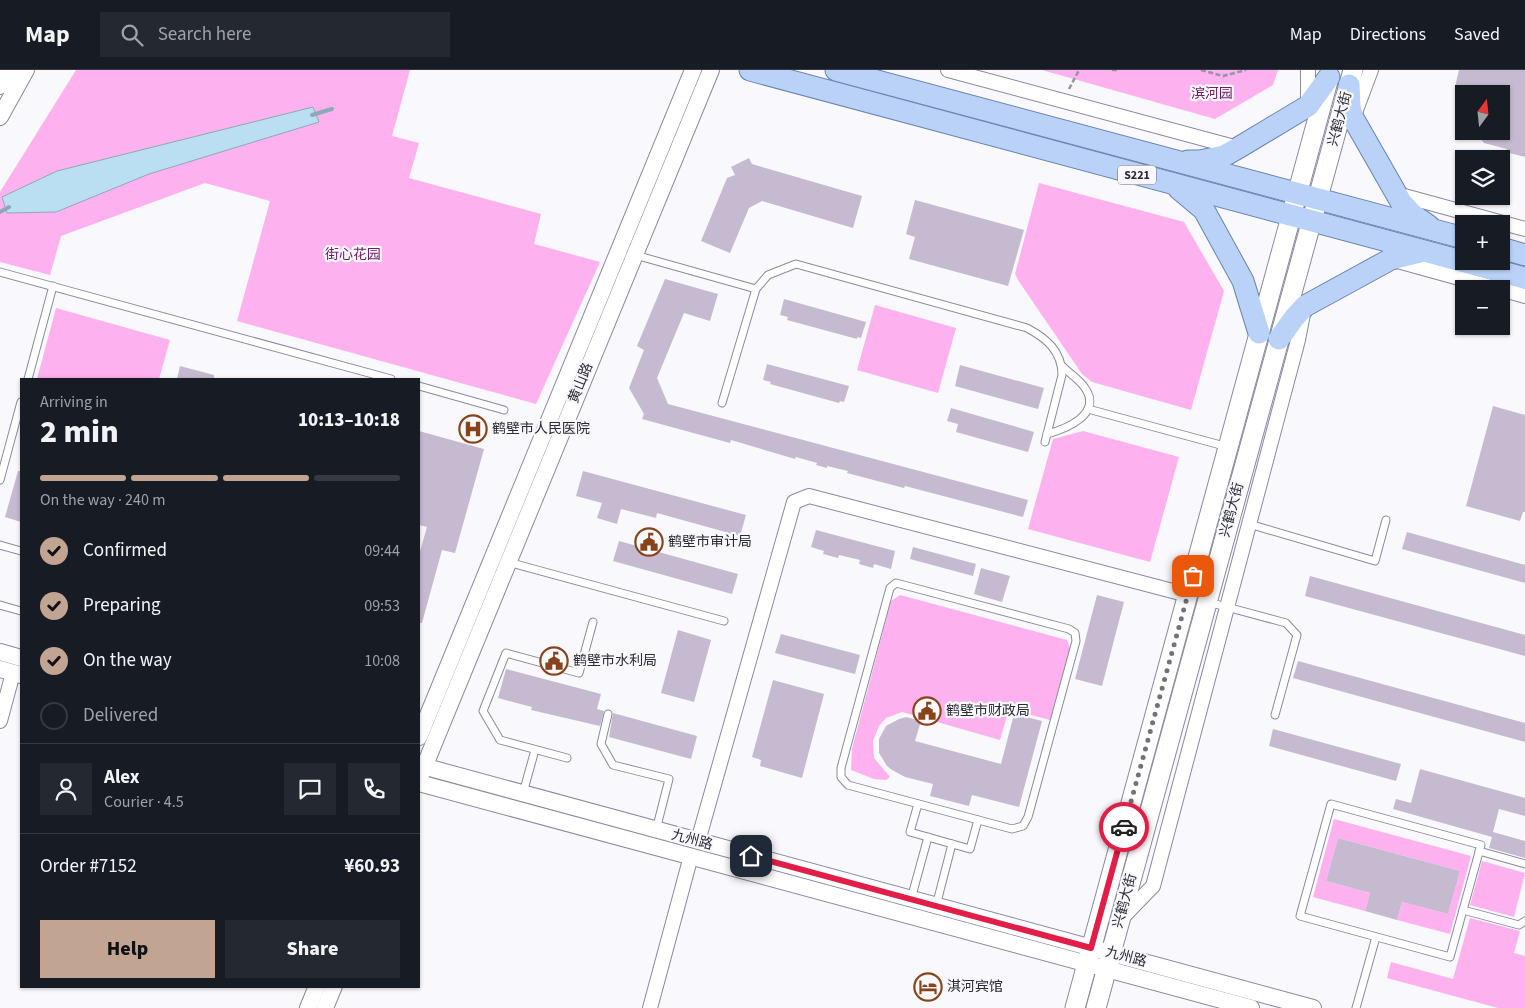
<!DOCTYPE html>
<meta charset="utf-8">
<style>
body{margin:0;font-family:"Source Sans 3","Noto Sans SC",sans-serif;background:#242831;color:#f1f3f6;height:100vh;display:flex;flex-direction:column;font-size:19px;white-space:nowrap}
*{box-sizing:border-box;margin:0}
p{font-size:16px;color:#9ea1a6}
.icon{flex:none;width:28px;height:28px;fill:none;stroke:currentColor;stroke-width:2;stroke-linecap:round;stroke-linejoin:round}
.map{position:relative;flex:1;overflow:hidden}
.drawer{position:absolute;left:20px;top:308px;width:400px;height:610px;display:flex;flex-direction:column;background:#171b24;border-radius:0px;box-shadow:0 1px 4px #0004}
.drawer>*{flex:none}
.needle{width:32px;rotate:15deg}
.buttons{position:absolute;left:1455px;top:15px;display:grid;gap:10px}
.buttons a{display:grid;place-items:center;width:55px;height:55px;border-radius:0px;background:#171b24;box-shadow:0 1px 4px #0004;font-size:25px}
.pin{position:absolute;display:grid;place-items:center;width:42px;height:42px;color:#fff;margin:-21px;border-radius:10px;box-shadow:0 2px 8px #0006}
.courier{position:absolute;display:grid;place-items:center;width:50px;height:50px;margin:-25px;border:4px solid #e11d48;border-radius:50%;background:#fff;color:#222;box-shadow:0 1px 6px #0007}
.headline em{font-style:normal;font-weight:800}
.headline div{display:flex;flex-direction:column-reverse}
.headline{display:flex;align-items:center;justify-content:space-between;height:85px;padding:0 20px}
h1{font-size:32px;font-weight:800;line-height:38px}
.bar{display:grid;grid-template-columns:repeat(4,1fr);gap:8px 5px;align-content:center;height:60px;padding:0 20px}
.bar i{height:6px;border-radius:4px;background:#363941}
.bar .current{background:#c2a493}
.bar p{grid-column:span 4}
.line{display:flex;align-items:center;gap:12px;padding:0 20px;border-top:1px solid #363941}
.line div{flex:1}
.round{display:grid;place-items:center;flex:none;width:52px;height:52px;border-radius:0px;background:#242831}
ol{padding:0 20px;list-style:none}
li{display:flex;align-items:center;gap:15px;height:55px}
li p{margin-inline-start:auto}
li .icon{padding:5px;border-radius:50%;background:#c2a493;color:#111;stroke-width:4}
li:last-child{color:#9ea1a6}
li i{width:28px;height:28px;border:2px solid #363941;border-radius:50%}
.cta{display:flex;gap:10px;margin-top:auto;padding:10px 20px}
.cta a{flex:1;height:58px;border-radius:0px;background:#c2a493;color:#111;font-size:20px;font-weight:800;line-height:58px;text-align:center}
.cta a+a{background:#242831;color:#f1f3f6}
header{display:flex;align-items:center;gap:30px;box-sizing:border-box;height:70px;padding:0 25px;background:#171b24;border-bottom:1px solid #363941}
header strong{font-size:24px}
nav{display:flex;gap:28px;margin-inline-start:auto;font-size:18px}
.search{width:350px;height:45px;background:#242831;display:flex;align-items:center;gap:12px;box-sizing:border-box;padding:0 18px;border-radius:0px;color:#9ea1a6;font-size:19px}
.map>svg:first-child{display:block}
.green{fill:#fdb1ee}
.water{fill:#badef2;stroke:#8fa8b9}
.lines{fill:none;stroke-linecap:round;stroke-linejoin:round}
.stream{stroke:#8fa8b9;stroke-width:4}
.building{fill:#c6bad1}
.service-casing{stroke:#898aa1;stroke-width:9}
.minor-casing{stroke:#898aa1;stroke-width:16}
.tertiary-casing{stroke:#898aa1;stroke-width:18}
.secondary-casing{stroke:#898aa1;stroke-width:21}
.primary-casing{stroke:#6a84b0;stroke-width:23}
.path{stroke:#96969d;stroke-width:2.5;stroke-dasharray:5 2.5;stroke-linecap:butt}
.service{stroke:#fff;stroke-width:7}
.minor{stroke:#fff;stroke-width:14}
.tertiary{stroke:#fff;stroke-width:16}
.secondary{stroke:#fff;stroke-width:19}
.primary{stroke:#bad2f8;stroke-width:21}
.done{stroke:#72737a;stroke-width:5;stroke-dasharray:0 9}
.route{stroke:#e11d48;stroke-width:6}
.labels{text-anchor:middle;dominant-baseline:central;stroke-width:4.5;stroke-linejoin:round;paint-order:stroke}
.shield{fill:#f8f8fd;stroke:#686870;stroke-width:1}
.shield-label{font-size:12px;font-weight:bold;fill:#2a2b34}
.park-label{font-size:14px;fill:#711a66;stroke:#f8f8fd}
.street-label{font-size:14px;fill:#2a2b34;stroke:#f8f8fd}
.poi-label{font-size:14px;fill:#2a2b34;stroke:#f8f8fd;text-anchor:start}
</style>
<header>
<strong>Map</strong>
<div class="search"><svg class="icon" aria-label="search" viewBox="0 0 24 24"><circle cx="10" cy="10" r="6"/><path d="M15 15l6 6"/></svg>Search here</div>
<nav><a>Map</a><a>Directions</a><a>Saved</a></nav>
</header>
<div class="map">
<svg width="1525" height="938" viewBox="0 0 1525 938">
<rect width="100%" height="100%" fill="#f8f8fd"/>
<!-- green -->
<g class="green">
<path d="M76 0H410L392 66 419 73 409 108 541 144 534 174 600 192 536 334 237 251 270 131 205 113 61 166 50 205 0 192V122Z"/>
<path d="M1042 0H1278L1273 15 1215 49Z"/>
<path d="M1039 113 1184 152 1224 221 1191 340 1092 312 1082 304 1018 210 1015 204Z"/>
<path d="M875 235 956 258 938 323 857 300Z"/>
<path d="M56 238 170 270 159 309H37Z"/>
<path d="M1083 361 1179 387 1150 492 1028 459 1053 369Z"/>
<path d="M900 525 1067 570 1070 578 1050 650 1009 639 1000 670 902 642 886 648 879 656 873 671 874 688 890 707 886 710 874 709 851 700 852 679 891 531Z"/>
<path d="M1334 749 1471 786 1450 864 1397 850 1402 832 1448 844 1460 801 1338 768 1326 811 1370 823 1365 841 1313 827Z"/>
<path d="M1482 791 1525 803 1514 847 1470 835Z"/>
<path d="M1470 848 1520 861 1514 883 1525 886V938H1498L1387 908 1391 892 1453 909Z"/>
</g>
<!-- water -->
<path class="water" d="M313 37 319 52 149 104 56 142 7 143 2 127 57 101Z"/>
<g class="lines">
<!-- stream -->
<g class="stream">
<path d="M312 45 332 39"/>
<path d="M0 142 9 137"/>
</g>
</g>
<!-- building -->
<g class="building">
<path d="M1459 0H1525V87L1506 82 1507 79 1484 73 1474 61H1501V24H1459L1460 18 1455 17Z"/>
<path d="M749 88 752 94 862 126 853 158 762 131 749 138 730 183 701 171 727 108 735 105 731 97Z"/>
<path d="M915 130 1024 160 1008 216 909 189 915 167 906 164Z"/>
<path d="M665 209 718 224 710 251 684 243 657 308 668 334 1028 430 1023 447 905 416 904 418 847 403 848 401 827 396V398L816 395 817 393 796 387 795 389 731 370 730 373 642 349 644 344 629 318 644 280 637 276Z"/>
<path d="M784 229 866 252 861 268 857 267V269L787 250 788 247 780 245Z"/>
<path d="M767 294 849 316 844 332 840 331 839 333 770 314 771 312 763 310Z"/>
<path d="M960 295 1044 318 1038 339 955 316Z"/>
<path d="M180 296 214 305V309H177Z"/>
<path d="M1493 336 1525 345V442H1523L1520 451 1466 436Z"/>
<path d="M951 338 1034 362 1028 382 956 362 958 354 947 351Z"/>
<path d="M419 361 484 379 455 483 442 480 422 553H419V485L427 457 419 455Z"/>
<path d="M18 401H21V452L5 447Z"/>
<path d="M583 401 746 445 740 466 657 443 656 448 621 439 617 454 597 448 602 433 576 426Z"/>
<path d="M816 460 895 481 891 499 874 494 873 498 859 494 860 490 839 485 838 488 823 484 824 481 811 477Z"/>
<path d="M1407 462 1525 495V513L1402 479Z"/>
<path d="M619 471 738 504 732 524 613 491Z"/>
<path d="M913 477 976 494 973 506 910 489Z"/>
<path d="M981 498 1010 506 1002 532 974 524Z"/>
<path d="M1310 506 1525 565V586L1305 526Z"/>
<path d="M1097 525 1124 532 1102 616 1075 609Z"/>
<path d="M678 560 711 570 694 632 661 623Z"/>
<path d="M781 564 860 585 855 604 775 583Z"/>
<path d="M1298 591 1525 653V672L1293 608Z"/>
<path d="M506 599 601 624 597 639 604 641 600 656 531 640 532 637 498 628Z"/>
<path d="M773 610 824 624 802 708 760 696 761 690 752 687Z"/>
<path d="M613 643 697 666 691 689 609 667Z"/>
<path d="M1014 644 1042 651 1019 737 972 725 969 736 930 726 933 714 905 707 892 700 887 696 879 683V669L886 656 899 649 906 647 921 651 915 671 1001 694Z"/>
<path d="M1273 659 1401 694 1396 711 1269 676Z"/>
<path d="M1420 699 1525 728V746L1499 739 1493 762 1525 771V788L1489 778 1492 767 1393 739 1396 729 1411 733Z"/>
<path d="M1338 768 1460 801 1448 844 1402 832 1397 850 1365 841 1370 823 1326 811Z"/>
</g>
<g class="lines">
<!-- service casing -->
<g class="service-casing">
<g id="service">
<path d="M635 185 756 219"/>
<path d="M0 202 391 309"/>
<path d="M28 309 53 216"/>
<path d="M419 316 504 340"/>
<path d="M722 333 756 219 768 205 796 194 1027 258C1046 268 1062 281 1062 305L1045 372"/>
<path d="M1088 339 1228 377"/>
<path d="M1047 364C1066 359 1103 344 1085 318 1080 310 1069 303 1062 296"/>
<path d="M0 410 21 332"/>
<path d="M1249 454 1375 491 1386 450"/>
<path d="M0 475 21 481"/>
<path d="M508 492 724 551"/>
<path d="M896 513 1069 559 1075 563 1076 571 1028 747 1023 756 1012 759 848 715 841 707V698L890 518Z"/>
<path d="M1208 532 1286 553 1297 565 1275 645"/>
<path d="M0 535 21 541"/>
<path d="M608 644 601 674 613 695 669 709 656 760"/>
<path d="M567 688 500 670 483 641 506 583 579 603 593 552"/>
<path d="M523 723 535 680"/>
<path d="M918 734 910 762 970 779 978 750"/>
<path d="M1331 734 1481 775 1450 887 1300 846Z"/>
<path d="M1479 781 1525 794"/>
<path d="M911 829 928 767"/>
<path d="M936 836 952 774"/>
<path d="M1463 840 1519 855 1525 851"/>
<path d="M1356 938 1376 867"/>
</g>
</g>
<!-- minor casing -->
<g class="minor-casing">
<g id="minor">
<path d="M948 0 1238 78"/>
<path d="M1308 0V35"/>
<path d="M1353 48 1371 0"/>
<path d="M1397 124 1525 159"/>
<path d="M1394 190 1499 219"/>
<path d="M1501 219 1525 226"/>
<path d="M0 651 13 603"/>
<path d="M698 771 794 432 809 426 1188 525"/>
<path d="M1122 848 1153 816 1298 270 1304 239"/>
<path d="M650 938 691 786"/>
</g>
</g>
<!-- tertiary casing -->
<g class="tertiary-casing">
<g id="tertiary">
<path d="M0 16 9 0"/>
<path d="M0 47 26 0"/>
<path d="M0 582 21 588"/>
<path d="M0 599 21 605"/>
<path d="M419 667 693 0"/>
<path d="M419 695 1313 938"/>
<path d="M420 707 711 0"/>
<path d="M419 713 1251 938"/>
<path d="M308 938 317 916"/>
<path d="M325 938 334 916"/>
</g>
</g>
<!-- secondary casing -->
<g class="secondary-casing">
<g id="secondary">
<path d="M1075 938 1328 11"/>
<path d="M1096 938 1353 0"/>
</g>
</g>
<!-- primary casing -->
<g class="primary-casing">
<g id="primary">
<path d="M750 0 1525 208"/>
<path d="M836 0 1464 168"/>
<path d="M1349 15 1350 37 1353 48 1401 132 1412 144 1429 156"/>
<path d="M1188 91H1200L1224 86 1238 78 1308 36 1329 7"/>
<path d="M1179 119 1204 140 1243 211 1259 263"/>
<path d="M1501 178 1525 185"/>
<path d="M1279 269 1294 248 1305 236 1391 189 1420 182"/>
</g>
</g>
<!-- path -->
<g class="path">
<path d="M1112 0H1117"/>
<path d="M1201 0 1223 6 1246 0"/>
<path d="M1069 19 1079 0"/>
</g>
<!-- service -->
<use href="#service" class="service"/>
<!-- minor -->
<use href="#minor" class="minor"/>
<!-- tertiary -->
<use href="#tertiary" class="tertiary"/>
<!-- secondary -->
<use href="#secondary" class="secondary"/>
<!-- primary -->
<use href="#primary" class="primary"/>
</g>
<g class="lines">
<!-- done -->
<path class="done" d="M1124 757 1193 506"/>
<!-- route -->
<path class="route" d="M751 786 1091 878 1124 757"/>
</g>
<!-- icons -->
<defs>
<g id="hospital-ring" transform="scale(1.4375)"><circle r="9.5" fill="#f8f8fd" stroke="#884319" stroke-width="1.5"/><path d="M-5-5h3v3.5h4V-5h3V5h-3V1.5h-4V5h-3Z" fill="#884319"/></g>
<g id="civic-ring" transform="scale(1.4375)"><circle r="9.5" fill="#f8f8fd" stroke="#884319" stroke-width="1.5"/><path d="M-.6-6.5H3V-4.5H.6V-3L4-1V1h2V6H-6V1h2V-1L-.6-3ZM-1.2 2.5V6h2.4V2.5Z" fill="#884319"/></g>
<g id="hotel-ring" transform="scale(1.4375)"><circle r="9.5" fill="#f8f8fd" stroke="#884319" stroke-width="1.5"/><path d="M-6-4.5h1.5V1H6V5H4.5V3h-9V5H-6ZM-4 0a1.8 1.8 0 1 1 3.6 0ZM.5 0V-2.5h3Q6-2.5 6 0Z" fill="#884319"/></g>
</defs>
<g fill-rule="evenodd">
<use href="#hospital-ring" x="473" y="359"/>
<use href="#civic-ring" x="649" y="472"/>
<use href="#civic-ring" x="554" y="591"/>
<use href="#civic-ring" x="927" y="641"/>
<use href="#hotel-ring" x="928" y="917"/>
</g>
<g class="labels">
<!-- shield labels -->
<rect class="shield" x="1118" y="95.5" width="38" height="19" rx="4"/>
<g class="shield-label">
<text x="1137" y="105">S221</text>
</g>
<!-- park labels -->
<g class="park-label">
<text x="1212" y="24">滨河园</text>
<text x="353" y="185">街心花园</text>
</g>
<!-- street labels -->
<g class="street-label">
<text transform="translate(1340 49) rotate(-75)">兴鹤大街</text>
<text transform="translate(581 313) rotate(-68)">黄山路</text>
<text transform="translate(1232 440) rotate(-75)">兴鹤大街</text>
<text transform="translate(692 770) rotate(15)">九州路</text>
<text transform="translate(1125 831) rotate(-75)">兴鹤大街</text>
<text transform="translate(1126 887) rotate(15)">九州路</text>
</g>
<!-- poi labels -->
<g class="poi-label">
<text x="492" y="359">鹤壁市人民医院</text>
<text x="668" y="472">鹤壁市审计局</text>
<text x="573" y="591">鹤壁市水利局</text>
<text x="946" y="641">鹤壁市财政局</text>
<text x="947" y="917">淇河宾馆</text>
</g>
</g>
</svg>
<div class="buttons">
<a><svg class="needle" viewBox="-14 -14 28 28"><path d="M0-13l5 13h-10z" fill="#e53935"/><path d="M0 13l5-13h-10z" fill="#9ea1a6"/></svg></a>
<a><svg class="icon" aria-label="layers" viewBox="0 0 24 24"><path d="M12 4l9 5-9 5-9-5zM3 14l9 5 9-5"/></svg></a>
<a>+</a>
<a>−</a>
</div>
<div class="pin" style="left:1193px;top:506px;background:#ea580c"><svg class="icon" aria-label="bag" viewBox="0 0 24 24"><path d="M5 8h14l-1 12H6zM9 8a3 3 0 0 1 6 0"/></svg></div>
<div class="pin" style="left:751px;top:786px;background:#1f2937"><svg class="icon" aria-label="home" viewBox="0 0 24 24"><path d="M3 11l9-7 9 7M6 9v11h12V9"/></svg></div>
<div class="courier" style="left:1124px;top:757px"><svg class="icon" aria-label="car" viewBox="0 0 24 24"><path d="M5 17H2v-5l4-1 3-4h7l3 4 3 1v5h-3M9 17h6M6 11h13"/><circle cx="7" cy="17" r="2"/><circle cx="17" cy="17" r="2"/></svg></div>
<section class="drawer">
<div class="headline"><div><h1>2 min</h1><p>Arriving in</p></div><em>10:13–10:18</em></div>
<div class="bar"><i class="current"></i><i class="current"></i><i class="current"></i><i></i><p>On the way · 240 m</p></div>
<ol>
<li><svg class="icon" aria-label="check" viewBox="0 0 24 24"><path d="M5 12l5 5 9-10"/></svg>Confirmed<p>09:44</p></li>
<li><svg class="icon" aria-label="check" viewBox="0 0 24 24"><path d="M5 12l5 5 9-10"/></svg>Preparing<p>09:53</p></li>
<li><svg class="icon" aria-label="check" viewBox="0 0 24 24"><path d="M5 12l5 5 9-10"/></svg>On the way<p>10:08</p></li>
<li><i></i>Delivered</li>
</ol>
<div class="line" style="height:90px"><a class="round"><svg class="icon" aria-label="person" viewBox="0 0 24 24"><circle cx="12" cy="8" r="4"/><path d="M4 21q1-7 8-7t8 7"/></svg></a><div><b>Alex</b><p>Courier · 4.5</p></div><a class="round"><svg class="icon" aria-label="chat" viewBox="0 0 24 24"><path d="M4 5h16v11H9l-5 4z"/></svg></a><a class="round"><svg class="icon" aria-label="phone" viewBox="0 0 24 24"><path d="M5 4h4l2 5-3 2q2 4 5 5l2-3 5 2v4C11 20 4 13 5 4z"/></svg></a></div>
<div class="line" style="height:65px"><div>Order #7152</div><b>¥60.93</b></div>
<div class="cta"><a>Help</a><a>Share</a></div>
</section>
</div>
